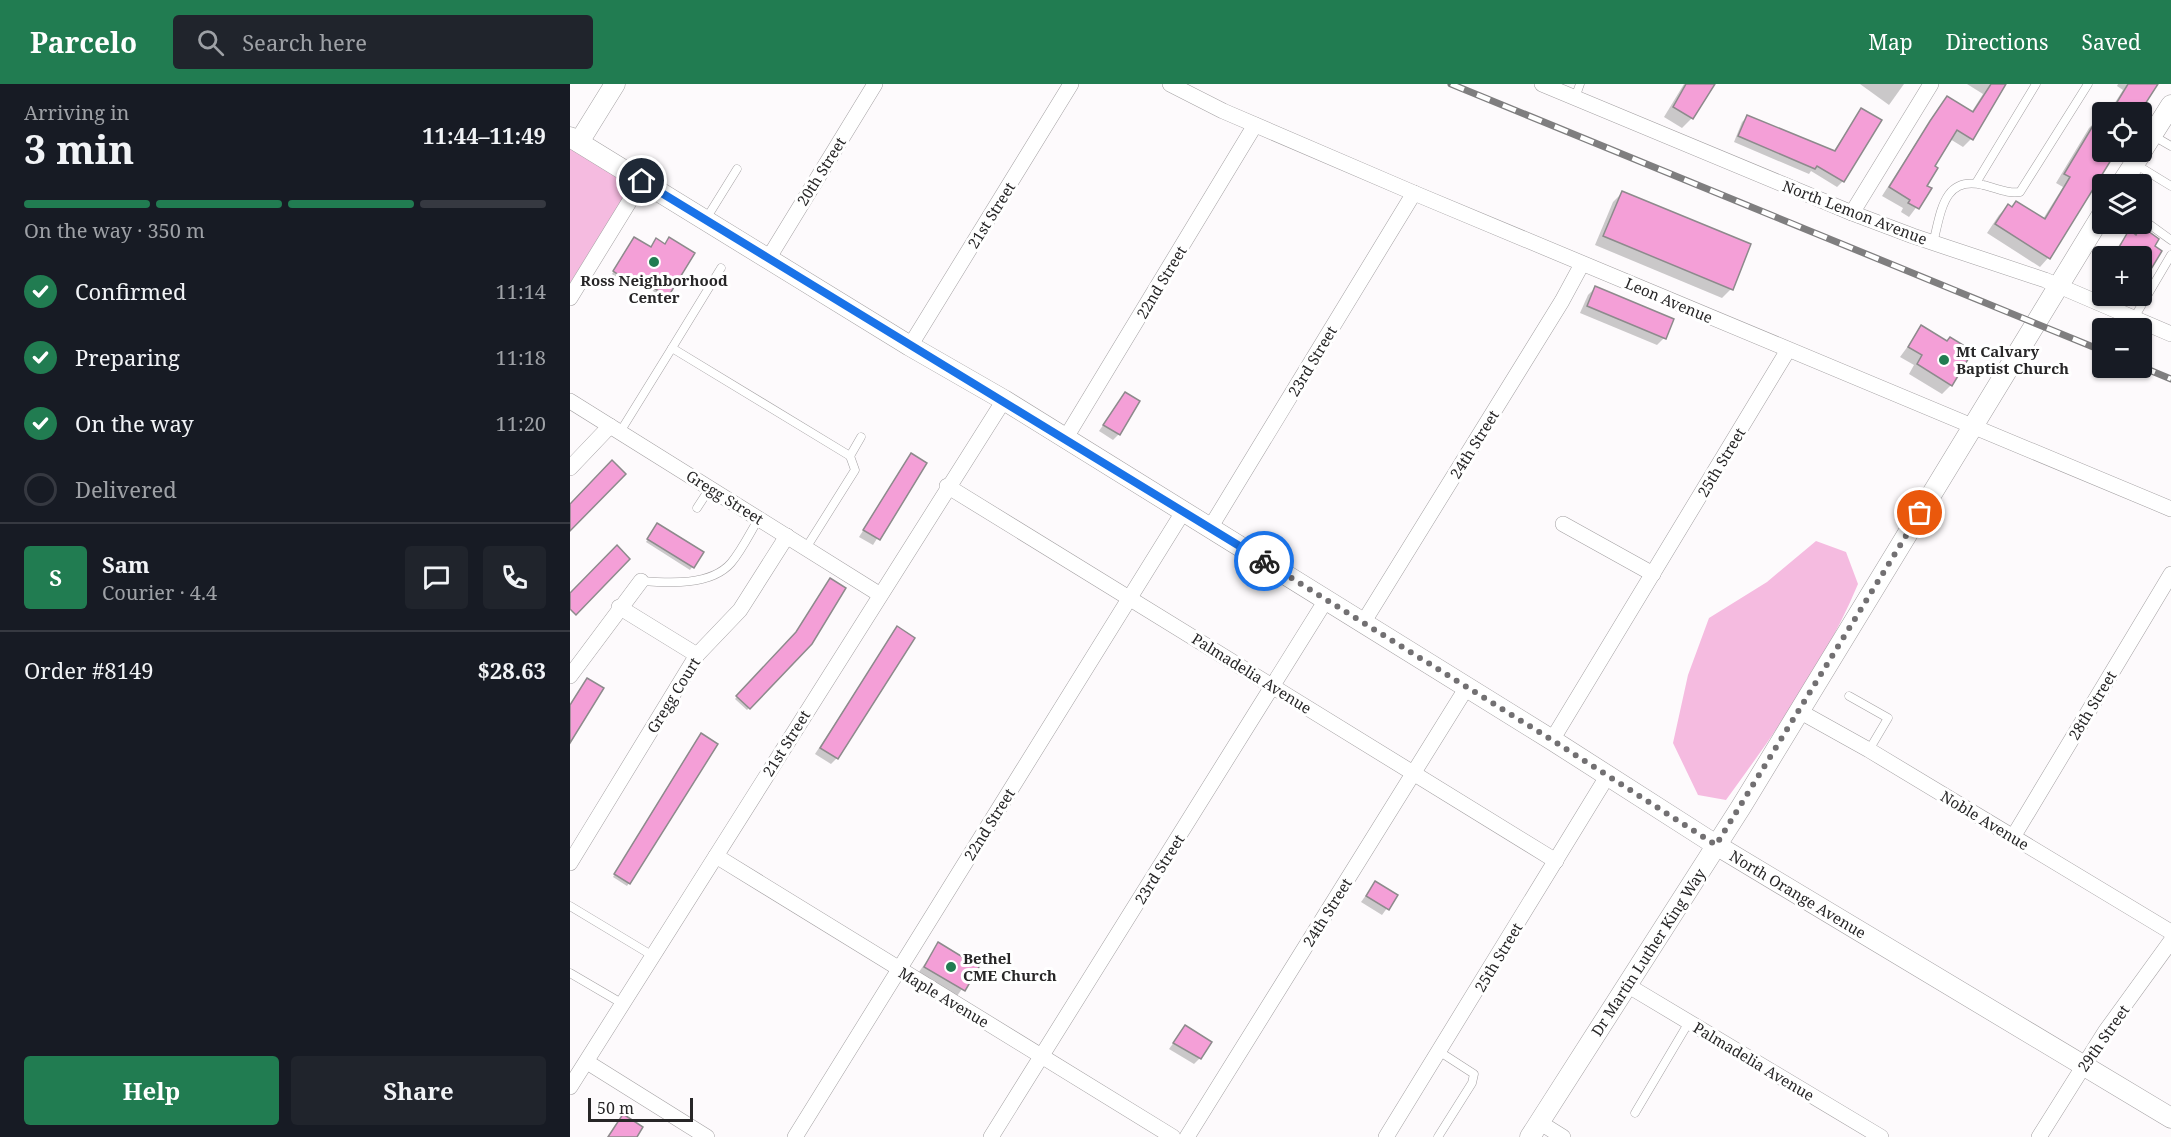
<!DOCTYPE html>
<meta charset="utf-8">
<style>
body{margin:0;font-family:"Noto Serif",serif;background:#20242c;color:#f1f3f6;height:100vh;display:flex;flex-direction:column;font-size:22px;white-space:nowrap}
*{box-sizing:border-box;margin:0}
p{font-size:20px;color:#9ea1a6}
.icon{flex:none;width:33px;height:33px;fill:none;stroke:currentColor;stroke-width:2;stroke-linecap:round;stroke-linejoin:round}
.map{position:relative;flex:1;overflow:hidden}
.details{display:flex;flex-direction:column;background:#171b24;width:570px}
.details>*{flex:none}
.fabs{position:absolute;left:1522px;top:18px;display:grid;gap:12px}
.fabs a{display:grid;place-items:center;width:60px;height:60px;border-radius:6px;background:#171b24;box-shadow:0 2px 4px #0004;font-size:30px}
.scale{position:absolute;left:18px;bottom:15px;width:105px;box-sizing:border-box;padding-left:6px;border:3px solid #272627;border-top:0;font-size:16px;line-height:21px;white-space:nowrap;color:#272627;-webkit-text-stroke:4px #fff;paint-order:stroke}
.pin{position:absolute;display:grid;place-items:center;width:51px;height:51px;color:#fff;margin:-26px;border:3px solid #fff;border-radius:50%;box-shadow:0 2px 6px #0007}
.courier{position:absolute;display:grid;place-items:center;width:60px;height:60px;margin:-30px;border:4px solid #1a73e8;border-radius:50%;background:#fff;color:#222;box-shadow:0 2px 8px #0007}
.summary em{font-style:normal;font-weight:700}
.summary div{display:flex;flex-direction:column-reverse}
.summary{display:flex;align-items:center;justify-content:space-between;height:102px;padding:0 24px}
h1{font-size:39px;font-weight:700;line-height:45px}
.bar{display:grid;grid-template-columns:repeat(4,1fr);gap:9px 6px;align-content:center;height:72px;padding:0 24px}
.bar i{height:8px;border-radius:4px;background:#363941}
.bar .on{background:#217c51}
.bar p{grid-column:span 4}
.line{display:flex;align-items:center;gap:15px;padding:0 24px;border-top:2px solid #363941}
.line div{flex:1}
.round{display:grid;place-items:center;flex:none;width:63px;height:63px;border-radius:6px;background:#20242c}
ol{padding:0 24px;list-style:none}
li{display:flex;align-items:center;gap:18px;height:66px}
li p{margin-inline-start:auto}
li .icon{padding:6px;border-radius:50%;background:#217c51;color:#fff;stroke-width:4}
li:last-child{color:#9ea1a6}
li i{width:33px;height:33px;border:3px solid #363941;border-radius:50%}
.action{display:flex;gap:12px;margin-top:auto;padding:12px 24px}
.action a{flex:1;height:69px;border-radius:6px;background:#217c51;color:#fff;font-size:24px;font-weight:700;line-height:69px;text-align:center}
.action a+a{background:#20242c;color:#f1f3f6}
header{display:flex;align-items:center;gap:36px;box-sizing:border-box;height:84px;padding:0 30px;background:#217c51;color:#fff}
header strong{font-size:28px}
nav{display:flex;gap:33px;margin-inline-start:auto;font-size:21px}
.search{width:420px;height:54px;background:#20242c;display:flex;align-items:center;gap:15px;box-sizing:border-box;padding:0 21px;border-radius:6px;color:#9ea1a6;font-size:22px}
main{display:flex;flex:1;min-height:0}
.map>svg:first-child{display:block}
.green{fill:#f5bbe0}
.shadow{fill:#0003}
.building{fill:#f49fd7;stroke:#8d8a8c;stroke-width:1.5}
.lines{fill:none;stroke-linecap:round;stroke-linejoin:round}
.service-casing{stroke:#a3a0a2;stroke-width:9}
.minor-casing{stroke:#a3a0a2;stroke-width:16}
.tertiary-casing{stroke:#a3a0a2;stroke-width:21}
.service{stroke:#fff;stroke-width:8}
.minor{stroke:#fff;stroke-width:15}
.tertiary{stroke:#fff;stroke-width:20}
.rail-casing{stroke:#7f7e7f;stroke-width:7}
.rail{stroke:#fff;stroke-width:4.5;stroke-dasharray:14;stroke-linecap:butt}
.done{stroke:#727072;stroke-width:6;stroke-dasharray:0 10.8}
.route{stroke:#1a73e8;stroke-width:8}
.poi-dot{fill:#217c51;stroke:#fff;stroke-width:2}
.labels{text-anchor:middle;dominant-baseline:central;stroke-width:6;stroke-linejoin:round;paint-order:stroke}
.street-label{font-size:15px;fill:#272627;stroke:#fff}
.poi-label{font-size:15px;font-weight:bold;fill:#272627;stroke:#fff;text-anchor:start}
</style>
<header>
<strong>Parcelo</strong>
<div class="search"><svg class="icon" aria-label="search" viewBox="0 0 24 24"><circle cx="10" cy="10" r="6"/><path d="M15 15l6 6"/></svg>Search here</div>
<nav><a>Map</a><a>Directions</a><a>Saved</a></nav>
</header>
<main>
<section class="details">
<div class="summary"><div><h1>3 min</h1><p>Arriving in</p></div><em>11:44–11:49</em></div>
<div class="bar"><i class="on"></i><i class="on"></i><i class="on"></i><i></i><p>On the way · 350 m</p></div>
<ol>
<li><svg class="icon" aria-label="check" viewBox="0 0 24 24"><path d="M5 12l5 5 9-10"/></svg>Confirmed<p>11:14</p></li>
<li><svg class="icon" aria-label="check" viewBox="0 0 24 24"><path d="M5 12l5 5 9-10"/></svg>Preparing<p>11:18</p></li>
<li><svg class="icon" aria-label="check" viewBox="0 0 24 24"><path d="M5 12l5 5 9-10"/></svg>On the way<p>11:20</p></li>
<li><i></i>Delivered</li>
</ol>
<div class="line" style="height:108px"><b class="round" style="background:#217c51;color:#fff">S</b><div><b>Sam</b><p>Courier · 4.4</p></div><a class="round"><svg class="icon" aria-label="chat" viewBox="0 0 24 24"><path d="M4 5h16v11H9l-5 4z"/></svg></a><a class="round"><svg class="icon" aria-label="phone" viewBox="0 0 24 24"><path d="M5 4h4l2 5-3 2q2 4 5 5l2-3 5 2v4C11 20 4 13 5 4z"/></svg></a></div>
<div class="line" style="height:78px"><div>Order #8149</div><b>$28.63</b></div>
<div class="action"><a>Help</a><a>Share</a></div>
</section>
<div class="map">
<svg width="1601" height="1053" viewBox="0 0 1601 1053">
<rect width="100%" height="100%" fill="#fdfafc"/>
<!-- green -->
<g class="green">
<path d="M0 64 61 102 0 199Z"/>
<path d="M1246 457 1276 468 1288 500C1255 579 1206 647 1156 716L1128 711 1103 659 1118 591 1139 534 1197 498Z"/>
</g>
<!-- shadow -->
<g class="shadow">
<path d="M1114 0H1143L1122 34 1112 44 1094 33Z"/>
<path d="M1290 0H1334L1319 21Z"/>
<path d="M1397 0H1435L1401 55 1393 63 1380 55 1363 83 1355 102 1360 105 1339 133 1331 128 1333 124 1312 112 1369 23 1377 14 1401 29 1413 10Z"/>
<path d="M1548 0H1586L1568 28H1539L1553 6 1547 2Z"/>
<path d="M1292 25 1273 97 1267 103 1241 87 1239 90 1164 58 1172 38 1178 32 1263 68Z"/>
<path d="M1528 35 1533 38V68H1544L1478 174 1470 183 1417 149 1429 131 1438 122 1441 124 1446 119 1473 135 1493 103 1486 99 1519 44Z"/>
<path d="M1052 109 1161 205 1152 214 1025 161 1043 118Z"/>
<path d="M1572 144 1587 155 1572 196V172H1541L1559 148 1564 151Z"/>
<path d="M62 157 81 164 95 161 97 212 94 214 70 199 61 196 58 201 42 190Z"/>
<path d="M1025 204 1094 254 1087 261 1010 229 1018 211Z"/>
<path d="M1352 243 1381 301 1372 310 1339 290 1344 281 1330 273Z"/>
<path d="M555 310 549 350 543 356 529 347Z"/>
<path d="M341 371 355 379 303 461 289 453Z"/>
<path d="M85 443 132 469 120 486 76 458Z"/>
<path d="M260 496 240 559 177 626 165 615 224 552Z"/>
<path d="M327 544 267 674 261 680 245 670Z"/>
<path d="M129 653 59 799 57 802 43 793Z"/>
<path d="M805 799 826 812 812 831 791 818Z"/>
<path d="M369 860 407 883 385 915 346 892Z"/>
<path d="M615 943 630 974 624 980 599 965Z"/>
<path d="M53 1032 65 1053H37L45 1041Z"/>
</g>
<!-- building -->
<g class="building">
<path d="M1116 0H1145L1123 35 1103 23Z"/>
<path d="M1421 0H1436L1403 56 1387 46 1365 82 1368 84 1357 102 1362 104 1349 125 1338 119 1340 116 1319 103 1360 37 1377 12 1403 28Z"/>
<path d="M1558 0H1588L1570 28H1541Z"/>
<path d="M1291 24 1312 36 1274 98 1247 82 1245 85 1168 52 1177 31 1265 67Z"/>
<path d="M1533 25V68H1546L1480 175 1425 140 1438 120 1442 123 1446 117 1475 135 1500 93 1494 90Z"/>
<path d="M1052 107 1181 160 1163 206 1033 152Z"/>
<path d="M1571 142 1589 155 1585 162 1592 167 1572 200V172H1544L1559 146 1566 151Z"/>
<path d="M64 153 81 163 86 154 95 160 99 153 125 169 98 213 73 197 64 194 61 199 43 187Z"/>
<path d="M1025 202 1104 235 1096 255 1017 222Z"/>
<path d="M1351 241 1377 257 1380 253 1403 267 1382 302 1347 280 1352 271 1338 263Z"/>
<path d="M555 308 570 317 550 351 533 341Z"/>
<path d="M341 369 357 379 310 456 293 446Z"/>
<path d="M42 376 56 390 0 447V420Z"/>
<path d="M87 439 134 468 124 484 77 455Z"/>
<path d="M47 461 60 475 6 531 0 525V509Z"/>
<path d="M260 494 276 504 242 560 180 625 166 612 226 548Z"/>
<path d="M327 542 345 554 268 675 250 664Z"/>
<path d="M17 594 34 604 0 659V621Z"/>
<path d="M131 649 148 660 60 800 44 790Z"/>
<path d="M805 797 828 811 819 826 796 812Z"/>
<path d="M368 858 409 883 395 907 354 883Z"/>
<path d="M615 941 642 958 631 975 603 959Z"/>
<path d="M53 1030 73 1043 67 1053H38Z"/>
</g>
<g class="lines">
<!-- service casing -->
<g class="service-casing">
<g id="service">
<path d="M1005 14 1010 0"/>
<path d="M1582 51 1601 62"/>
<path d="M1565 80 1601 102"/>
<path d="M1406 99 1466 0"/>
<path d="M136 135 167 85"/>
<path d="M1572 135 1601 156"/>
<path d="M1363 159C1371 129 1373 91 1413 101 1427 104 1437 110 1450 108L1518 0"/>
<path d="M151 184 102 264 280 372 285 386 236 464"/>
<path d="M1564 234 1601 171"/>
<path d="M50 348 102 264"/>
<path d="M280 372 291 353"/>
<path d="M127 424 140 404"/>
<path d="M71 497C99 499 141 502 161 479 172 466 180 449 189 434"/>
<path d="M1279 612 1318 634 1299 666"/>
<path d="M0 822 83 872"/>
<path d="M0 889 53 920"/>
<path d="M1065 1029 1119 938"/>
<path d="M868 1053 902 999 904 990 870 968"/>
</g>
</g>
<!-- minor casing -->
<g class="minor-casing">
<g id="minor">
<path d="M600 0 653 27 844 109 1601 425"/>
<path d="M972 0 1282 129 1343 152 1475 196 1601 250"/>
<path d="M1282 129 1361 0"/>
<path d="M198 175 305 0"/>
<path d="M0 214 72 97"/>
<path d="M340 262 501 0"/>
<path d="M0 317 309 510"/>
<path d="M495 355 685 41"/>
<path d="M0 384 40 342"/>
<path d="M377 402 986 777"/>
<path d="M993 440 1083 490"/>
<path d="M640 444 844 109"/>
<path d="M49 523 127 571"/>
<path d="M793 539 992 217 1012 180"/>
<path d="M0 592 71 497"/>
<path d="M1229 627 1299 666 1601 848"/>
<path d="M982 656 1218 266"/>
<path d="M1443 753 1601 490"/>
<path d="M146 772 603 1053"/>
<path d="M0 779 127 571 170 526 217 452"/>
<path d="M1057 901 1311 1053"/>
<path d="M17 978 137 1053"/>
<path d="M0 1003 434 316"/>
<path d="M969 1038 993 1053"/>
<path d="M225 1053 613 428"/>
<path d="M421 1053 756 516"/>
<path d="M617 1053 897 603"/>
<path d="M816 1053 1038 691"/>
<path d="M1469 1053 1535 948 1601 857"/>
</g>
</g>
<!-- tertiary casing -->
<g class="tertiary-casing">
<g id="tertiary">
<path d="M0 53 340 262 434 316 982 656 1146 761 1601 1034"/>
<path d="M9 58 45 0"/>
<path d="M1572 67 1601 21"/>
<path d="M1551 100 1572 68"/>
<path d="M960 1053 1171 723 1533 129"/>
</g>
</g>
<!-- service -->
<use href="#service" class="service"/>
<!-- minor -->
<use href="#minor" class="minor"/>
<!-- tertiary -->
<use href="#tertiary" class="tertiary"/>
<!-- rail casing -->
<g class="rail-casing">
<g id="rail">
<path d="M881 0 1533 267"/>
<path d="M1572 283 1601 295"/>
</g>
</g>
<!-- rail -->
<use href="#rail" class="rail"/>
</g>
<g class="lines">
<!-- done -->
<path class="done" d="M694 477 982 656 1146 761 1350 429"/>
<!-- route -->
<path class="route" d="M72 97 694 477"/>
</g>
<!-- markers -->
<g class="poi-dot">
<circle cx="84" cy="178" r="6"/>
<circle cx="1374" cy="276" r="6"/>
<circle cx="381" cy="883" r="6"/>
</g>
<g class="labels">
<!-- street labels -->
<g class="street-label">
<text transform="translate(251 87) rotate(-58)">20th Street</text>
<text transform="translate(1285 128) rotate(21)">North Lemon Avenue</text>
<text transform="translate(421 131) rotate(-58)">21st Street</text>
<text transform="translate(591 198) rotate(-59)">22nd Street</text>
<text transform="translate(1099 216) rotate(23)">Leon Avenue</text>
<text transform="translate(742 277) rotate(-59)">23rd Street</text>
<text transform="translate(904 360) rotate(-58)">24th Street</text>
<text transform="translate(1151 378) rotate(-59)">25th Street</text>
<text transform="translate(155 413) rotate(32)">Gregg Street</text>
<text transform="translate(682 589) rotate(32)">Palmadelia Avenue</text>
<text transform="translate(103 611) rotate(-58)">Gregg Court</text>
<text transform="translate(1522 621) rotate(-59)">28th Street</text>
<text transform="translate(216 659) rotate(-58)">21st Street</text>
<text transform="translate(1415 736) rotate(31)">Noble Avenue</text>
<text transform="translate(419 740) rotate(-58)">22nd Street</text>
<text transform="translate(589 785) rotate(-58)">23rd Street</text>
<text transform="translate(1228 810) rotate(31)">North Orange Avenue</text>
<text transform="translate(757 828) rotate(-58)">24th Street</text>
<text transform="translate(1078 868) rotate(-57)">Dr Martin Luther King Way</text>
<text transform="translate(928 873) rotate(-59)">25th Street</text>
<text transform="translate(374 913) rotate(31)">Maple Avenue</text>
<text transform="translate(1533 954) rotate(-55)">29th Street</text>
<text transform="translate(1184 977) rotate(31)">Palmadelia Avenue</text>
</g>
<!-- poi labels -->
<g class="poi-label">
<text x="84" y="196" text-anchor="middle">Ross Neighborhood<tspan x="84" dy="17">Center</tspan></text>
<text x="1386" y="267">Mt Calvary<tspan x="1386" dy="17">Baptist Church</tspan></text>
<text x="393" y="874">Bethel<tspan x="393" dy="17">CME Church</tspan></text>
</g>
</g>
</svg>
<div class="fabs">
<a><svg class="icon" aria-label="locate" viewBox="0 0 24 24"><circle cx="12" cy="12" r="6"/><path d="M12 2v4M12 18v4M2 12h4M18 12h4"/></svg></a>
<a><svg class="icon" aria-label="layers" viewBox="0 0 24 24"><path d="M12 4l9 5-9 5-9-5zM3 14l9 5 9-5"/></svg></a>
<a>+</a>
<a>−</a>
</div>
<div class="scale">50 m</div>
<div class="pin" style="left:1350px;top:429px;background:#ea580c"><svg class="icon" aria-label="bag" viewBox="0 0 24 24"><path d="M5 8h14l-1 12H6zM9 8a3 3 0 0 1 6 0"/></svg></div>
<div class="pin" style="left:72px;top:97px;background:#1f2937"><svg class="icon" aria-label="home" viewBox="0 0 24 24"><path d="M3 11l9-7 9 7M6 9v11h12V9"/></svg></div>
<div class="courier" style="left:694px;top:477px"><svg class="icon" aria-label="bike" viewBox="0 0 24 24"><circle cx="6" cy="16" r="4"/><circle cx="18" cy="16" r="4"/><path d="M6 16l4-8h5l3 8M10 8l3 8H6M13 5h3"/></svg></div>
</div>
</main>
